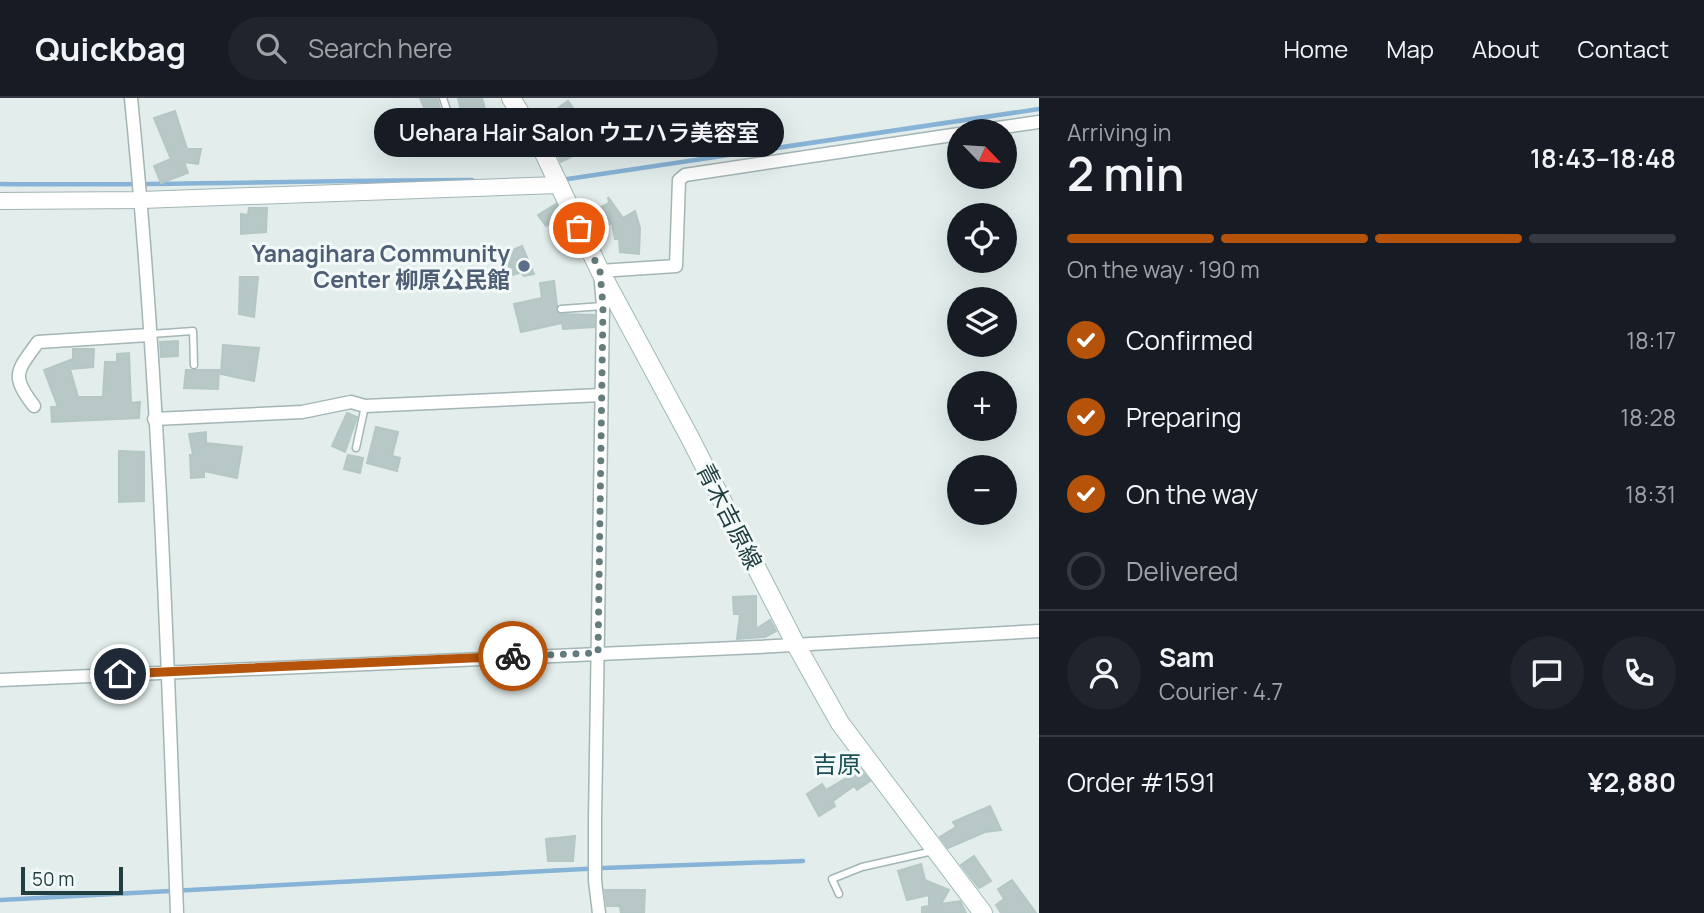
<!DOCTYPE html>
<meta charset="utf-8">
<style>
body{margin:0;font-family:Manrope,"Noto Sans JP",sans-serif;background:#20242c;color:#f1f3f6;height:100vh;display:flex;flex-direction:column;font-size:26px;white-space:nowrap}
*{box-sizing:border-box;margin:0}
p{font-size:23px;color:#9ea1a6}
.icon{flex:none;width:38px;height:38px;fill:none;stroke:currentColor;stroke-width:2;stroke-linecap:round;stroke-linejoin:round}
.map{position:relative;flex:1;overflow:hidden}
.panel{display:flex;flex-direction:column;background:#171b24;width:665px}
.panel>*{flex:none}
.needle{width:46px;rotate:115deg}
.buttons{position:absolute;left:947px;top:21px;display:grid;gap:14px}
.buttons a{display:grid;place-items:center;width:70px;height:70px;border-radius:50%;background:#171b24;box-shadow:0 7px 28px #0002;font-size:35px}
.scale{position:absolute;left:21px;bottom:18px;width:102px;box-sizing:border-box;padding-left:7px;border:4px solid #213f40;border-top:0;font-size:19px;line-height:24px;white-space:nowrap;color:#213f40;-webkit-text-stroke:5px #f3f9f8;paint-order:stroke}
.pin{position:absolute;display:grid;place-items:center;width:60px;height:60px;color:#fff;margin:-30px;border:4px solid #fff;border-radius:50%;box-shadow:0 2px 7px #0007}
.courier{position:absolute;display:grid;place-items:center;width:70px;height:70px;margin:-35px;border:5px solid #b45309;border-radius:50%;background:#fff;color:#222;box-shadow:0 2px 9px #0007}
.bubble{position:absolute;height:49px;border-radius:24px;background:#171b24;box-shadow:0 7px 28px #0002;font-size:23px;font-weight:600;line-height:49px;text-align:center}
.summary em{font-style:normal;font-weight:600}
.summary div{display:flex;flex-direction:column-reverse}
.summary{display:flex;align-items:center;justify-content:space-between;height:119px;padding:0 28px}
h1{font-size:46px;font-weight:600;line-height:52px}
.bar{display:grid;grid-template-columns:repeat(4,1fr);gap:10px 7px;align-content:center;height:84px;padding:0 28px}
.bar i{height:9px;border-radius:5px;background:#363941}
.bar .active{background:#b45309}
.bar p{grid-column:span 4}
.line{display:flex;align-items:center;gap:18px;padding:0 28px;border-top:2px solid #363941}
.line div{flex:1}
.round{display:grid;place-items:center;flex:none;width:74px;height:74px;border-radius:37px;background:#20242c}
ol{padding:0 28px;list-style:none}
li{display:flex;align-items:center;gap:21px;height:77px}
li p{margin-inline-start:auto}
li .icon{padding:7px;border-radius:50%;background:#b45309;color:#fff;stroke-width:4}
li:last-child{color:#9ea1a6}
li i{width:38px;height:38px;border:4px solid #363941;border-radius:50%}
header{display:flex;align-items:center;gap:42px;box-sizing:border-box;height:98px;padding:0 35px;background:#171b24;border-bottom:2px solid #363941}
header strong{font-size:33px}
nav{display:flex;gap:38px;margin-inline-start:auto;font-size:24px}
.search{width:490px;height:63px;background:#20242c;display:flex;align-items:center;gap:18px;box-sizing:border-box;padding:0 24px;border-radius:38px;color:#9ea1a6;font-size:26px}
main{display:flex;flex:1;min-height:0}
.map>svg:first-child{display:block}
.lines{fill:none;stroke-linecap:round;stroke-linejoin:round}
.stream{stroke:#87b3d6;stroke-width:4.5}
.building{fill:#b7c8c6;stroke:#b4c7c5;stroke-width:2}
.service-casing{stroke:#a4b5b5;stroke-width:9}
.minor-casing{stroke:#a4b5b5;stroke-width:15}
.tertiary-casing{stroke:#a4b5b5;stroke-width:18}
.secondary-casing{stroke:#a0bab8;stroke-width:20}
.service{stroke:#fff;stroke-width:6}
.minor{stroke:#fff;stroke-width:12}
.tertiary{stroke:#fff;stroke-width:16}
.secondary{stroke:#fff;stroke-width:18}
.done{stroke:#657c7c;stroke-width:7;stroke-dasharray:0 12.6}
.route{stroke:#b45309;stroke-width:9}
.service-dot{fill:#5c6f8a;stroke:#f3f9f8;stroke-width:2.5}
.labels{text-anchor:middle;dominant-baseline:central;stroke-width:6;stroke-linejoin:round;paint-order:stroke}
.service-label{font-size:23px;font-weight:bold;fill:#4e5e75;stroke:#f3f9f8;text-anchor:end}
.street-label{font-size:23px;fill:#213f40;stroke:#f3f9f8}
.neighbourhood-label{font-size:24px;fill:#1b5153;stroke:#f3f9f8}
</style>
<header>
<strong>Quickbag</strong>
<div class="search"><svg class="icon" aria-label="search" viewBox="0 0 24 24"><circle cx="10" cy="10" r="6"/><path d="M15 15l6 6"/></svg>Search here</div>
<nav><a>Home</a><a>Map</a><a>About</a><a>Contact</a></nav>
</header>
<main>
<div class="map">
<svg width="1039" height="815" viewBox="0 0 1039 815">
<rect width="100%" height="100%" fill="#e2edec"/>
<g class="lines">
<!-- stream -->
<g class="stream">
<path d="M561 82 1039 11"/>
<path d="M0 86C157 88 314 82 472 82"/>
<path d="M0 802 603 770 803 763"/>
</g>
</g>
<!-- building -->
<g class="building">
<path d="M420 0H437L443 22 431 25Z"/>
<path d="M458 0H482L487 19 463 22Z"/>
<path d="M568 3 582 23 602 15 611 41 597 46 589 29 567 45 546 19Z"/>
<path d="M175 13 187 51H201L198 66 184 64 188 75 161 85 154 68 171 61 154 20Z"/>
<path d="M590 39 594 47 561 64 556 54Z"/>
<path d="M608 99 623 120 635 113 640 130 639 156 620 154 619 141H615L612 125 594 133 586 117 609 105Z"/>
<path d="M556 106 562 119 546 128 538 117Z"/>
<path d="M249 110H267L266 134 241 136V116L248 117Z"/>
<path d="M522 148 534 176 524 178 521 174 513 177 503 156Z"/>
<path d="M240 179H258L254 219 239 216Z"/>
<path d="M554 183 558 216 594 217V229L563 231 562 225 521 234 514 206 542 200 540 185Z"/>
<path d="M178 243V258L161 259 160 244Z"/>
<path d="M223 247 259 250 254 283 221 276Z"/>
<path d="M73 251H94L93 269 70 271 78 299H103L105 264H117V256L129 255 131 305 140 304 139 320 52 324 51 309H58L44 272 73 261Z"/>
<path d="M186 272H219L218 291 184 290Z"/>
<path d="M347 315 357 319 345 354 332 348Z"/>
<path d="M376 329 398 334 392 358 400 360 397 373 367 365Z"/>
<path d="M206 334V345L242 349 237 380 204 373V379L191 380 190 357H193L189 336Z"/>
<path d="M119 353 144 354V403L119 404Z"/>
<path d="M348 357 363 360 360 375 344 371Z"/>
<path d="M756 498V531L770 522 776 533 765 539 737 541 740 516H734L733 499Z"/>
<path d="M856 666 870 683 857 692 854 688 833 703 835 708 819 718 807 696 822 686 826 692 848 679 844 673Z"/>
<path d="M990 708 1001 732 985 734 948 750 940 739 956 729 953 724Z"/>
<path d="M575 738 573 763H548L546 741Z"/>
<path d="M974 758 991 783 979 790 961 767Z"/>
<path d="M921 766 925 782 949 792 941 806 960 803 966 815H922V809L929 808V797L907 802 898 773Z"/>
<path d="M1012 782 1036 815H1001L996 807 1004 801 998 791Z"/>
<path d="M605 792H645L644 815H621L620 808H607Z"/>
</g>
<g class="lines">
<!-- service casing -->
<g class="service-casing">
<g id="service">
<path d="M443 0 447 12"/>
<path d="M468 25 500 28 524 23"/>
<path d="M561 211 603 208"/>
<path d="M151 236 193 233 194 267"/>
<path d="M356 350 365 308"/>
<path d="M839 796 832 781 862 769 933 753"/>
</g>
</g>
<!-- minor casing -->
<g class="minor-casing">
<g id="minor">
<path d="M131 0C158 270 167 543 177 815"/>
<path d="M976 33 1039 24"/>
<path d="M34 308C10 277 17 273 38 244L149 237"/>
<path d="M154 321 302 314 351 304 365 308 601 297"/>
<path d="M0 582 758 549 1039 533"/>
<path d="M599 815 595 783V722L603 208 600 173 676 168 679 82 685 77 959 36"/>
</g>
</g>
<!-- tertiary casing -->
<g class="tertiary-casing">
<path id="tertiary" d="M0 103 141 102 558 87"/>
</g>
<!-- secondary casing -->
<g class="secondary-casing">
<path id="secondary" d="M511 0 542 51 600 173 689 338 795 545 840 625 983 815"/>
</g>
<!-- service -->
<use href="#service" class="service"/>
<!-- minor -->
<use href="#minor" class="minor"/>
<!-- tertiary -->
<use href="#tertiary" class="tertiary"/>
<!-- secondary -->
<use href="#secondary" class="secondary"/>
</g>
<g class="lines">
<!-- done -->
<path class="done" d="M513 558 598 555 603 208 600 173 579 130"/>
<!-- route -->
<path class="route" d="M120 576 513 558"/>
</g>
<!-- markers -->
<circle class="service-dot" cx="524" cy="168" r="7"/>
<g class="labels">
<!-- service labels -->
<g class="service-label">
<text x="510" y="155">Yanagihara Community<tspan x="510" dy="26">Center 柳原公民館</tspan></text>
</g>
<!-- street labels -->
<g class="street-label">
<text transform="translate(730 418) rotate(63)">青木吉原線</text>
</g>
<!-- neighbourhood labels -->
<g class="neighbourhood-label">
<text x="837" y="665">吉原</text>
</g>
</g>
</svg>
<div class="buttons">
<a><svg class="needle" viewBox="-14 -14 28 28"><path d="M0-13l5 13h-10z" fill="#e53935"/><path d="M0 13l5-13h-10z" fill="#9ea1a6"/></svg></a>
<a><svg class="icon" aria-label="locate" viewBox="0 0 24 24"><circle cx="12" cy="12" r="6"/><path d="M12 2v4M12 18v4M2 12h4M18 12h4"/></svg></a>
<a><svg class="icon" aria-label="layers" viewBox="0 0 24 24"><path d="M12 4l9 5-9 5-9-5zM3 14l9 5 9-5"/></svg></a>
<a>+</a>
<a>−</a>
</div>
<div class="scale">50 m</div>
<div class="pin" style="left:579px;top:130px;background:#ea580c"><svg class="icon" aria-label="bag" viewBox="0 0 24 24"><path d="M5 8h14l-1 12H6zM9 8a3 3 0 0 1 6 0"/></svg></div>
<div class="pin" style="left:120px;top:576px;background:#1f2937"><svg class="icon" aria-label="home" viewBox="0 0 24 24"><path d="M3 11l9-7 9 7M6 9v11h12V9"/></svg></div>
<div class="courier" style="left:513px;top:558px"><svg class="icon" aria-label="bike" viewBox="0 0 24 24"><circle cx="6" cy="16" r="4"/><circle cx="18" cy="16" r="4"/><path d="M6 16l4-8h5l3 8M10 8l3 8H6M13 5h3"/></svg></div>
<div class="bubble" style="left:374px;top:10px;width:410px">Uehara Hair Salon ウエハラ美容室</div>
</div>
<section class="panel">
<div class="summary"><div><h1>2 min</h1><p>Arriving in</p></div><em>18:43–18:48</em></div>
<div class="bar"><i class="active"></i><i class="active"></i><i class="active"></i><i></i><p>On the way · 190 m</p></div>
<ol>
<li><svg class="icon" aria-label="check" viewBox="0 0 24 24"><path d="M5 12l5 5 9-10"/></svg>Confirmed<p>18:17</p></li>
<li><svg class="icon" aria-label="check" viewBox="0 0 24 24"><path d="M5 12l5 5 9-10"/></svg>Preparing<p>18:28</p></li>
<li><svg class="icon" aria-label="check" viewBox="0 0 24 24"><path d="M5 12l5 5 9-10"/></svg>On the way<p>18:31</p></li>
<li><i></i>Delivered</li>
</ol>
<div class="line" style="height:126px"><a class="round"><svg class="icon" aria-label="person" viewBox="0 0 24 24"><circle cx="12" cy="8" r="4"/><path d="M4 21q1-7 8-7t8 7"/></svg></a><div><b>Sam</b><p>Courier · 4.7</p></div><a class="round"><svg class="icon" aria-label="chat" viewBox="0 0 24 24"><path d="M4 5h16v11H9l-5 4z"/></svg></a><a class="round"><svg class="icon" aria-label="phone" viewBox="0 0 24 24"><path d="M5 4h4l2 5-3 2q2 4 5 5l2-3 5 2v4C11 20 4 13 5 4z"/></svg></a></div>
<div class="line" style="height:91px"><div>Order #1591</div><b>¥2,880</b></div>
</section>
</main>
